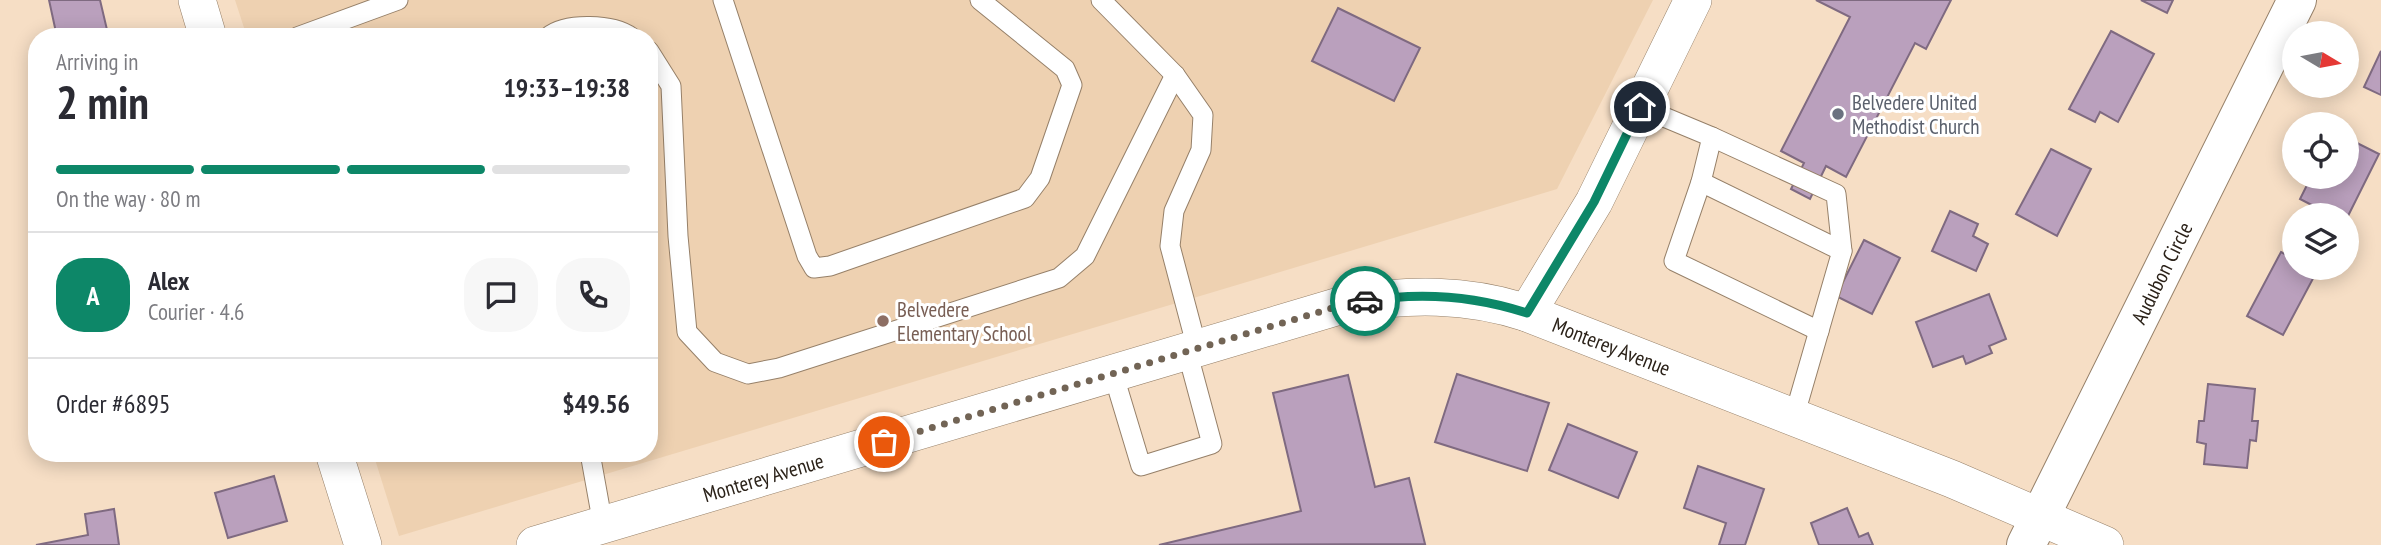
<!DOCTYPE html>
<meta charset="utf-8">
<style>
body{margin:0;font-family:"PT Sans Narrow",sans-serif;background:#f7f7f7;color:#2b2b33;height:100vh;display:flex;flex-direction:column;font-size:26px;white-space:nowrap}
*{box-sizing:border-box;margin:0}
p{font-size:23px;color:#7c7c81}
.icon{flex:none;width:38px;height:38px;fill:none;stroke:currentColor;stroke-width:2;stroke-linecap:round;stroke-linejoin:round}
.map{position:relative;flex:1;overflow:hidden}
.side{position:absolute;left:28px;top:28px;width:630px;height:434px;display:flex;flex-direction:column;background:#fff;border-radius:28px;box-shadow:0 4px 18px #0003}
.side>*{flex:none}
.needle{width:46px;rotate:100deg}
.buttons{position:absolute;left:2282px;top:21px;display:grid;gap:14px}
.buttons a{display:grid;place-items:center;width:77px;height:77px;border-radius:50%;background:#fff;box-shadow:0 4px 18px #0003;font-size:35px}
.pin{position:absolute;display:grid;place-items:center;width:60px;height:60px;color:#fff;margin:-30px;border:4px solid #fff;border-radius:50%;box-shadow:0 2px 7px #0007}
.courier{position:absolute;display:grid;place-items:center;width:70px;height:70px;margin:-35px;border:5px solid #0d8768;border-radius:50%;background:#fff;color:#222;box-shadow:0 2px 9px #0007}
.summary em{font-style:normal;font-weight:700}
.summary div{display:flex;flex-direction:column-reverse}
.summary{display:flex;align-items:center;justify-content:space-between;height:119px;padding:0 28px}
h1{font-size:46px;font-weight:700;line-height:52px}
.bar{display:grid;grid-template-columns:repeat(4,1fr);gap:10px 7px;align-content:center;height:84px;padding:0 28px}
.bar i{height:9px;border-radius:5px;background:#e1e1e2}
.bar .current{background:#0d8768}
.bar p{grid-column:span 4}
.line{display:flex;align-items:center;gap:18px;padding:0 28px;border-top:2px solid #e1e1e2}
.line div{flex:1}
.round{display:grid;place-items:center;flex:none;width:74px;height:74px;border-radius:28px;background:#f7f7f7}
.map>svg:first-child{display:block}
.built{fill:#eed1b1}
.building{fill:#baa0bd;stroke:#7f6a81;stroke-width:2}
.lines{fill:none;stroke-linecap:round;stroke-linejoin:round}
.service-casing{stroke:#968069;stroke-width:21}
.minor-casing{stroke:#968069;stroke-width:38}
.tertiary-casing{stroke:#968069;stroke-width:40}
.service{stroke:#fff;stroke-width:19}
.minor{stroke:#fff;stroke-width:37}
.tertiary{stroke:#fff;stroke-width:38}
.done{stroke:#726455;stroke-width:7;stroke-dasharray:0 12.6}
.route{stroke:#0d8768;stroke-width:9}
.worship-dot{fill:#6b7280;stroke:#fff;stroke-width:2.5}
.education-dot{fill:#8d6e63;stroke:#fff;stroke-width:2.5}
.labels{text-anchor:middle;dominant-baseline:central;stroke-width:6;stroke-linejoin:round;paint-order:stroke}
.worship-label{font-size:21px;fill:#5b616d;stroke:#fff;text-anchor:start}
.street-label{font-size:21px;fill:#2b2219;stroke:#fff}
.education-label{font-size:21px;fill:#785e54;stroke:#fff;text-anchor:start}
</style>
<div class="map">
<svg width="2381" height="545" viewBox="0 0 2381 545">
<rect width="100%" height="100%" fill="#f6dec5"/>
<!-- built -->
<path class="built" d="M235 0H1653L1557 189 399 536 373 453H649V37H247Z"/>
<!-- building -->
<g class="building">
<path d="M49 0H100L108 34 95 37H57Z"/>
<path d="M1816 0H1951L1926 49 1915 43 1846 177 1826 166 1810 199 1791 189 1804 163 1781 151 1850 17Z"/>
<path d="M2141 0H2173L2167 13Z"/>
<path d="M1338 8 1420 48 1394 101 1312 61Z"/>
<path d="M2111 31 2154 54 2118 122 2100 112 2095 122 2069 109Z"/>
<path d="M2381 51V95L2364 87Z"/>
<path d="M2347 138 2379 154 2347 218V215H2331L2300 199 2311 177H2347Z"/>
<path d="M2051 149 2091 169 2057 236 2016 214Z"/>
<path d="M1950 211 1978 224 1973 236 1988 244 1976 271 1932 251Z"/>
<path d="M1864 240 1900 258 1872 314 1836 296Z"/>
<path d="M2281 252 2294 259V268H2311L2317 271 2283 335 2247 316Z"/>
<path d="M1989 294 2006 339 1989 346 1992 353 1966 364 1963 356 1933 367 1916 322Z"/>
<path d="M1457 374 1549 403 1527 471 1435 442Z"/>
<path d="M1348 375 1375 487 1409 478 1425 544 1159 545 1301 511 1273 393Z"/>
<path d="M2208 384 2255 389 2252 421H2258L2256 441 2250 440 2247 468 2204 464 2206 444 2197 442 2199 421H2204Z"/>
<path d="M1568 424 1637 452 1618 498 1549 470Z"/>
<path d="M1698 466 1764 489 1745 545H1719L1726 523 1684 508Z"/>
<path d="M274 476 287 521 228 538 215 493Z"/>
<path d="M1847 508 1859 537 1868 533 1873 545H1819L1811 523Z"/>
<path d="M114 509 119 545H36L88 535 85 514Z"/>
</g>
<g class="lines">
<!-- service casing -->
<g class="service-casing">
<g id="service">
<path d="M723 0 807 256 814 268 830 266 1025 198 1040 178 1072 85 1065 69 980 0"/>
<path d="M1101 0 1175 75 1203 115 1201 150 1174 211 1170 246 1197 348"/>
<path d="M297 37 398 0"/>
<path d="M548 37C566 22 613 24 631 37"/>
<path d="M649 51 671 86 678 236 687 332 715 362 748 374 779 368 1059 278 1085 256 1175 75"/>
<path d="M1640 107 1712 137 1701 182 1842 251 1794 417"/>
<path d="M1712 137 1836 194 1842 251"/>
<path d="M1701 182 1674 261 1819 331"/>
<path d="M1113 373 1141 466 1212 444 1187 351"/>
<path d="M590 453 603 525"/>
</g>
</g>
<!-- minor casing -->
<g class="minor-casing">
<g id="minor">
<path d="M197 0 208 37"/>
<path d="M1527 313 1594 202 1693 0"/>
<path d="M334 453 363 545"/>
<path id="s1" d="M535 545 1346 304C1408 294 1467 293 1527 313L1952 479 2105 545"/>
</g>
</g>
<!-- tertiary casing -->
<g class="tertiary-casing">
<g id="tertiary">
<path id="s2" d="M2026 545 2297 0"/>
</g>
</g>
<!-- service -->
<use href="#service" class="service"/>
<!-- minor -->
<use href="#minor" class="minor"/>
<!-- tertiary -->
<use href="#tertiary" class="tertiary"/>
</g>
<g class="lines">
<!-- done -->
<path class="done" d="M884 442 1346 304 1365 301"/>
<!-- route -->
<path class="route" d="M1365 301C1419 292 1475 296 1527 313L1594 202 1640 107"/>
</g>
<!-- markers -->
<circle class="worship-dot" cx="1838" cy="114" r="7"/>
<circle class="education-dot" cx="883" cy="321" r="7"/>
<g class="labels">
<!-- worship labels -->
<g class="worship-label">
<text x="1852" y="102">Belvedere United<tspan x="1852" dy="24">Methodist Church</tspan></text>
</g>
<!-- street labels -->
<g class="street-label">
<text stroke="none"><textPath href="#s2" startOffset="304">Audubon Circle</textPath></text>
<text stroke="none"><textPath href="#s1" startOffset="1120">Monterey Avenue</textPath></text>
<text stroke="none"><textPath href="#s1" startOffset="238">Monterey Avenue</textPath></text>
</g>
<!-- education labels -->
<g class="education-label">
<text x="897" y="309">Belvedere<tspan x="897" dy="24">Elementary School</tspan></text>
</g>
</g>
</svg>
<div class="buttons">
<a><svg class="needle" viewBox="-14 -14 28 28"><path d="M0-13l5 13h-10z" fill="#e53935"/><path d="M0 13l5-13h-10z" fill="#7c7c81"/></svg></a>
<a><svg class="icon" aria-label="locate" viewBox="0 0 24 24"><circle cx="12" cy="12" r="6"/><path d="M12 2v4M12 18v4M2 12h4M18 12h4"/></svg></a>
<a><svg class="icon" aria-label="layers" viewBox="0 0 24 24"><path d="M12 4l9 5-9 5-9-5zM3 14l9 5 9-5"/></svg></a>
</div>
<div class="pin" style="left:884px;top:442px;background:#ea580c"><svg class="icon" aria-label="bag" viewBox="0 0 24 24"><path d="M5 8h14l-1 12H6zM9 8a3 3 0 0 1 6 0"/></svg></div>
<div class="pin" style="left:1640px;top:107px;background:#1f2937"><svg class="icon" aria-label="home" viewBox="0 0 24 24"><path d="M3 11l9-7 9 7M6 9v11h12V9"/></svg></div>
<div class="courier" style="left:1365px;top:301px"><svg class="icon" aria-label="car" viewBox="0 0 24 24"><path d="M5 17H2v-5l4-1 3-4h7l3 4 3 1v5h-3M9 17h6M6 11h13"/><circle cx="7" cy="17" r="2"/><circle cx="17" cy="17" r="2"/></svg></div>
<section class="side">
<div class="summary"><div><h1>2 min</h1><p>Arriving in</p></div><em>19:33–19:38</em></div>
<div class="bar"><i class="current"></i><i class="current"></i><i class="current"></i><i></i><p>On the way · 80 m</p></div>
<div class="line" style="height:126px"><b class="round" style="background:#0d8768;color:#fff">A</b><div><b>Alex</b><p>Courier · 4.6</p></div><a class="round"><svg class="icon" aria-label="chat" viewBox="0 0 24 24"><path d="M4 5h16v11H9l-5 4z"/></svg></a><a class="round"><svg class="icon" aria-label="phone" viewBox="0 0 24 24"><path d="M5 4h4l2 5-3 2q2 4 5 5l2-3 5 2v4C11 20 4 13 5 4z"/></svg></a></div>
<div class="line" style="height:91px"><div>Order #6895</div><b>$49.56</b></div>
</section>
</div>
